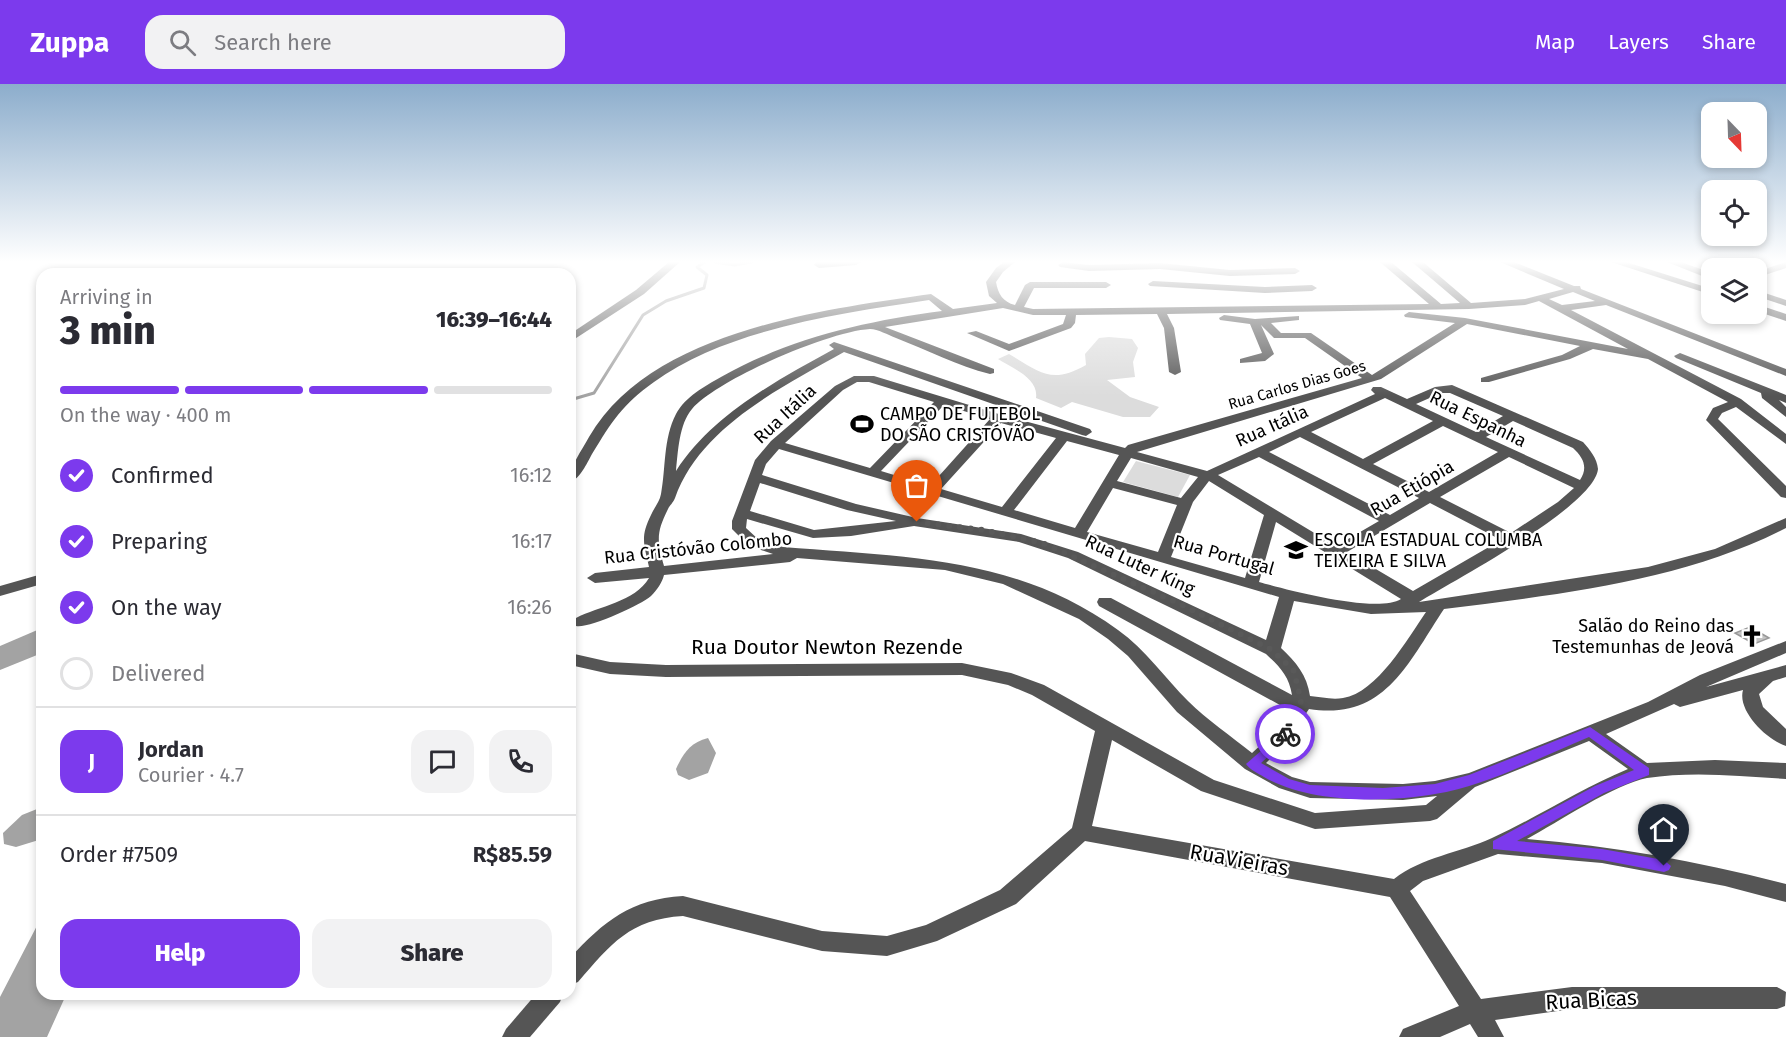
<!DOCTYPE html>
<meta charset="utf-8">
<style>
body{margin:0;font-family:"Fira Sans",sans-serif;background:#f2f2f3;color:#2b2b33;height:100vh;display:flex;flex-direction:column;font-size:22px;white-space:nowrap}
*{box-sizing:border-box;margin:0}
p{font-size:20px;color:#7c7c81}
.icon{flex:none;width:33px;height:33px;fill:none;stroke:currentColor;stroke-width:2;stroke-linecap:round;stroke-linejoin:round}
.map{position:relative;flex:1;overflow:hidden}
.side{position:absolute;left:36px;top:184px;width:540px;height:732px;display:flex;flex-direction:column;background:#fff;border-radius:18px;box-shadow:0 3px 9px #0003}
.side>*{flex:none}
.needle{width:39px;rotate:157deg}
.fabs{position:absolute;left:1701px;top:18px;display:grid;gap:12px}
.fabs a{display:grid;place-items:center;width:66px;height:66px;border-radius:12px;background:#fff;box-shadow:0 3px 9px #0003;font-size:30px}
.pin{position:absolute;display:grid;place-items:center;width:51px;height:51px;color:#fff;margin:-62px -26px;border-radius:50% 50% 50% 0;rotate:-45deg;box-shadow:0 0 6px #0007}
.pin .icon{rotate:45deg}
.courier{position:absolute;display:grid;place-items:center;width:60px;height:60px;margin:-30px;border:4px solid #7c3aed;border-radius:50%;background:#fff;color:#222;box-shadow:0 2px 8px #0007}
.headline em{font-style:normal;font-weight:800}
.headline div{display:flex;flex-direction:column-reverse}
.headline{display:flex;align-items:center;justify-content:space-between;height:102px;padding:0 24px}
h1{font-size:39px;font-weight:800;line-height:45px}
.bar{display:grid;grid-template-columns:repeat(4,1fr);gap:9px 6px;align-content:center;height:72px;padding:0 24px}
.bar i{height:8px;border-radius:4px;background:#e1e1e2}
.bar .current{background:#7c3aed}
.bar p{grid-column:span 4}
.line{display:flex;align-items:center;gap:15px;padding:0 24px;border-top:2px solid #e1e1e2}
.line div{flex:1}
.round{display:grid;place-items:center;flex:none;width:63px;height:63px;border-radius:18px;background:#f2f2f3}
ol{padding:0 24px;list-style:none}
li{display:flex;align-items:center;gap:18px;height:66px}
li p{margin-inline-start:auto}
li .icon{padding:6px;border-radius:50%;background:#7c3aed;color:#fff;stroke-width:4}
li:last-child{color:#7c7c81}
li i{width:33px;height:33px;border:3px solid #e1e1e2;border-radius:50%}
.action{display:flex;gap:12px;margin-top:auto;padding:12px 24px}
.action a{flex:1;height:69px;border-radius:18px;background:#7c3aed;color:#fff;font-size:24px;font-weight:800;line-height:69px;text-align:center}
.action a+a{background:#f2f2f3;color:#2b2b33}
header{display:flex;align-items:center;gap:36px;box-sizing:border-box;height:84px;padding:0 30px;background:#7c3aed;color:#fff}
header strong{font-size:28px}
nav{display:flex;gap:33px;margin-inline-start:auto;font-size:21px}
.search{width:420px;height:54px;background:#f2f2f3;display:flex;align-items:center;gap:15px;box-sizing:border-box;padding:0 21px;border-radius:18px;color:#7c7c81;font-size:22px}
.map>svg:first-child{display:block}
.green{fill:#dcdcdc}
.water{fill:#a3a3a3}
.lines{fill:none;stroke-linecap:round;stroke-linejoin:round}
.stream{stroke:#a3a3a3;stroke-width:3}
.building{fill:#c4c4c4;stroke:#999;stroke-width:1.5}
.minor{fill:#555;fill-rule:evenodd}
.route{fill:#7c3aed}
.done{stroke:#595959;stroke-width:6;stroke-dasharray:0 10.8}
.labels{text-anchor:middle;dominant-baseline:central;stroke-width:4.5;stroke-linejoin:round;paint-order:stroke}
.far-street-label{font-size:15px;fill:#000;stroke:#fff}
.street-label{font-size:18px;fill:#000;stroke:#fff}
.poi-label{font-size:18px;fill:#000;stroke:#fff;text-anchor:start}
.near-street-label{font-size:21px;fill:#000;stroke:#fff}
</style>
<header>
<strong>Zuppa</strong>
<div class="search"><svg class="icon" aria-label="search" viewBox="0 0 24 24"><circle cx="10" cy="10" r="6"/><path d="M15 15l6 6"/></svg>Search here</div>
<nav><a>Map</a><a>Layers</a><a>Share</a></nav>
</header>
<div class="map">
<svg width="1786" height="953" viewBox="0 0 1786 953">
<rect width="100%" height="100%" fill="#fff"/>
<!-- green -->
<g class="green">
<path d="M1109 253 1132 255 1138 264 1133 278 1135 293 1107 296 1130 313 1159 323 1150 333H1123L1072 318 1061 324 1036 314C1039 294 1012 284 998 275L1009 270C1040 288 1051 301 1086 281L1085 270 1099 254Z"/>
<path d="M1136 377 1190 391 1178 413 1123 398Z"/>
</g>
<!-- water -->
<g class="water">
<path d="M42 544V569L0 586V562Z"/>
<path d="M708 654 716 669 708 689 689 696 678 691 676 685C684 668 690 659 708 654Z"/>
<path d="M42 723V755L16 763 4 760 3 749 22 731Z"/>
<path d="M42 832V910L66 911 47 953H0V913Z"/>
</g>
<g class="lines">
<!-- stream -->
<g class="stream">
<path d="M715 178 734 181 751 178"/>
<path d="M570 316 594 309 643 231 666 217 704 204 707 191 697 183 705 178"/>
</g>
</g>
<!-- building -->
<path class="building" d="M1750 543 1769 554 1754 560 1735 549Z"/>
<g class="lines">
<!-- minor -->
<g class="minor">
<path d="M669 178H680L644 210 570 258V250L636 206Z"/>
<path d="M816 178H861L856 181 819 184 814 181Z"/>
<path d="M1004 178H1015L1003 188 996 198C998 210 1003 218 1015 221L1025 201 1030 198H1106L1111 201 1106 204H1034L1024 223 1033 225 1429 220 1380 178H1391L1441 220 1460 219 1412 178H1423L1471 219 1525 215 1564 205 1500 178H1514L1574 202H1580L1581 205 1786 285V292L1606 221 1571 226 1741 315 1786 350V360L1736 323 1722 329 1718 335 1786 402V414L1781 413 1706 336 1713 324 1728 318 1648 275 1593 265 1570 275 1489 298H1481V294L1562 271 1580 262 1467 240 1381 295 1137 368 1207 387 1375 310 1371 306 1373 303H1381L1407 315 1435 303 1452 301 1583 358C1590 366 1597 374 1598 385 1594 423 1454 496 1419 518L1648 483 1715 465 1786 434V444C1681 498 1560 510 1444 525 1408 579 1385 637 1309 625L1286 659 1266 679 1292 693 1310 698 1403 700 1435 697 1469 689 1648 618 1700 591 1786 557V569L1706 603 1786 581V593L1773 597 1759 610 1763 623 1786 645V662C1767 656 1737 627 1743 606L1680 623 1674 620 1606 650 1647 679 1715 676 1786 679V695C1741 692 1692 687 1647 694 1615 700 1558 738 1527 755 1615 762 1701 778 1786 800V818L1725 802 1602 779 1498 770 1423 797 1410 807 1481 915 1572 903H1777L1786 908 1785 922 1777 925H1572L1495 936 1504 953H1478L1470 940 1440 953H1399L1403 945 1459 922 1390 813 1085 757 1016 820 937 857 887 872 822 867 683 832C630 835 611 860 578 898L570 901V874C604 837 631 815 683 812L822 847 887 852 926 841 1000 806 1072 744 1095 647 1032 611 1008 601 962 591 666 593 610 590 570 581V569L610 578 666 581 962 579 1011 589 1044 601 1214 696 1315 729 1426 721 1437 712 1403 716 1310 714 1279 704 1245 685 1177 628 1128 572 1108 555 1079 535 1003 500 945 486 797 474 790 478 664 491C662 499 657 506 651 512 641 521 588 545 576 542L574 538 576 534C599 522 635 518 649 494L595 499 587 494 595 489 649 483C644 460 640 453 651 431 654 424 660 417 661 410 666 384 663 355 676 330 685 313 705 302 721 293 790 254 866 237 942 227L929 216C842 229 726 245 654 298 622 321 612 337 592 370 587 379 580 395 570 398 570 381 581 368 589 353 651 247 820 226 931 210L953 225 997 219 989 212 986 198 996 184ZM1573 208 1595 217 1562 221 1549 215ZM1539 217 1628 265 1465 234 1409 228 1404 231 1405 233 1455 239 1372 291 1311 249H1281L1271 239 1299 236V232L1255 235 1224 231 1219 234 1220 236 1250 240 1262 269 1240 275V279L1265 277 1274 270 1261 241 1274 254H1305L1362 294 1128 361 1125 364 1002 331 874 292H854L835 302 771 357 755 376 732 437V445L749 462 773 470 664 482C657 457 656 449 668 425 670 421 673 419 675 414 700 343 782 303 844 268L1082 351 1086 352 1092 348 1090 345 834 258 829 261 834 265C776 297 713 330 676 387 678 368 679 340 692 325 718 295 830 247 870 245 878 245 888 251 896 254 927 266 958 282 990 290L994 289V285L885 243 1003 224 1033 231H1066L1063 240 1009 260 976 247 967 249 1009 267 1071 244 1075 239 1076 231 1157 230 1164 244 1169 288 1175 291 1181 288 1174 244 1167 230 1469 225 1525 221ZM857 298H869L934 318 870 384 785 359 843 306ZM1441 309H1450L1503 332 1476 348 1416 320ZM1385 314 1433 337 1363 375 1311 348ZM944 321 990 335 930 402 881 387ZM1513 337 1573 364C1584 374 1588 384 1580 396L1486 353ZM1001 339 1056 354 1002 423 941 405ZM1443 342 1498 368 1429 408 1373 380ZM1300 353 1419 414 1390 431 1269 368ZM1067 357 1119 371 1075 444 1014 426ZM779 365 1279 513 1266 556 1078 468 1021 450 917 434 856 420 762 391 766 380ZM1259 373 1379 437 1336 462 1218 391ZM1509 373 1574 404 1558 418 1511 449 1440 413ZM1131 374 1198 393 1181 414 1117 397ZM1209 397 1264 431 1245 494 1171 473 1193 418ZM760 399 847 426 896 437 814 446 750 427ZM1113 404 1177 421 1158 468 1087 448ZM1430 419 1501 456 1413 507 1347 468ZM747 435 813 454 851 452 914 442 1019 458 1068 474 1266 570C1280 583 1289 592 1292 611L1111 514H1099L1097 518 1099 522 1289 626 1274 649 1252 669C1231 652 1207 636 1188 617 1165 594 1146 566 1118 546 1016 472 904 473 783 463L759 456 746 444ZM1276 438 1401 515C1377 530 1287 506 1259 498ZM1294 517 1371 530 1426 528C1408 554 1377 609 1343 614 1332 616 1321 613 1310 612 1307 591 1296 578 1281 564ZM1112 656 1201 707 1315 745 1430 737 1437 735 1475 703 1589 657 1628 685C1580 705 1538 733 1492 754 1459 769 1422 773 1394 795L1092 742Z"/>
<path d="M1063 178 1089 181 1160 179 1230 186 1295 184 1300 187 1295 190 1230 192 1160 185 1089 187 1060 183 1058 181Z"/>
<path d="M1611 178H1626L1712 205V211Z"/>
<path d="M1667 178H1681L1712 189V196Z"/>
<path d="M1786 178V184L1756 194V188Z"/>
<path d="M1153 197 1265 203 1312 201 1317 204 1312 207 1265 209 1150 202 1148 200Z"/>
<path d="M1756 206 1786 216V222L1756 212Z"/>
<path d="M1756 220 1786 230V237L1756 227Z"/>
<path d="M1680 269 1786 311V319L1779 316 1786 323V333L1762 314 1761 309 1676 274 1674 272Z"/>
<path d="M42 490V500L0 512V502Z"/>
<path d="M536 910H563L560 918 530 953H502L506 945Z"/>
</g>
</g>
<!-- sky -->
<linearGradient id="sky" x2="0" y2="1"><stop stop-color="#8cadcc"/><stop offset="0.57" stop-color="#fff"/><stop offset="1" stop-color="#fff" stop-opacity="0"/></linearGradient>
<rect width="1786" height="312" fill="url(#sky)"/>
<!-- route -->
<path class="route" d="M1590 643 1649 684V691L1604 709 1517 757 1602 765 1664 776 1671 782 1669 786 1664 788 1602 776 1493 765V757L1595 702 1634 686 1589 653C1540 673 1487 702 1435 710 1383 719 1310 719 1264 693 1258 689 1250 686 1246 680L1285 646 1289 647V653L1261 679 1289 695 1310 701 1383 704 1435 700 1469 691Z"/>
<g class="lines">
<!-- done -->
<path class="done" d="M917 438 983 446 1042 459 1180 520 1272 566 1294 587 1301 617 1295 637 1285 650"/>
</g>
<!-- icons -->
<defs>
<g id="stadium-bare" transform="scale(1.8)"><path d="M0-5a6.5 5 0 1 0 0 10a6.5 5 0 1 0 0-10ZM-3.5-1.8h7v3.6h-7Z" fill="#000" stroke="#fff" stroke-width="2.5" paint-order="stroke"/></g>
<g id="school-bare" transform="scale(1.8)"><path d="M0-5L7-2L0 1L-7-2ZM-4 1L0 2.5L4 1V4Q0 6-4 4Z" fill="#000" stroke="#fff" stroke-width="2.5" paint-order="stroke"/></g>
<g id="church-bare" transform="scale(1.8)"><path d="M-1.2-6h2.4v3.5h3.3v2.4h-3.3V6h-2.4V-.1h-3.3v-2.4h3.3Z" fill="#000" stroke="#fff" stroke-width="2.5" paint-order="stroke"/></g>
</defs>
<g fill-rule="evenodd">
<use href="#stadium-bare" x="862" y="340"/>
<use href="#school-bare" x="1296" y="466"/>
<use href="#church-bare" x="1752" y="552"/>
</g>
<g class="labels">
<!-- far-street labels -->
<g class="far-street-label">
<text transform="translate(1297 301) rotate(-16)">Rua Carlos Dias Goes</text>
</g>
<!-- street labels -->
<g class="street-label">
<text transform="translate(785 330) rotate(-43)">Rua Itália</text>
<text transform="translate(1478 335) rotate(26)">Rua Espanha</text>
<text transform="translate(1272 342) rotate(-24)">Rua Itália</text>
<text transform="translate(1412 404) rotate(-30)">Rua Etiópia</text>
<text transform="translate(698 464) rotate(-6)">Rua Cristóvão Colombo</text>
<text transform="translate(1224 471) rotate(16)">Rua Portugal</text>
<text transform="translate(1140 481) rotate(25)">Rua Luter King</text>
</g>
<!-- poi labels -->
<g class="poi-label">
<text x="880" y="330">CAMPO DE FUTEBOL<tspan x="880" dy="21">DO SÃO CRISTÓVÃO</tspan></text>
<text x="1314" y="456">ESCOLA ESTADUAL COLUMBA<tspan x="1314" dy="21">TEIXEIRA E SILVA</tspan></text>
<text x="1734" y="542" text-anchor="end">Salão do Reino das<tspan x="1734" dy="21">Testemunhas de Jeová</tspan></text>
</g>
<!-- near-street labels -->
<g class="near-street-label">
<text x="827" y="563">Rua Doutor Newton Rezende</text>
<text transform="translate(1239 776) rotate(10)">RuaVieiras</text>
<text transform="translate(1591 916) rotate(-3)">Rua Bicas</text>
</g>
</g>
</svg>
<div class="fabs">
<a><svg class="needle" viewBox="-14 -14 28 28"><path d="M0-13l5 13h-10z" fill="#e53935"/><path d="M0 13l5-13h-10z" fill="#7c7c81"/></svg></a>
<a><svg class="icon" aria-label="locate" viewBox="0 0 24 24"><circle cx="12" cy="12" r="6"/><path d="M12 2v4M12 18v4M2 12h4M18 12h4"/></svg></a>
<a><svg class="icon" aria-label="layers" viewBox="0 0 24 24"><path d="M12 4l9 5-9 5-9-5zM3 14l9 5 9-5"/></svg></a>
</div>
<div class="pin" style="left:917px;top:438px;background:#ea580c"><svg class="icon" aria-label="bag" viewBox="0 0 24 24"><path d="M5 8h14l-1 12H6zM9 8a3 3 0 0 1 6 0"/></svg></div>
<div class="pin" style="left:1664px;top:782px;background:#1f2937"><svg class="icon" aria-label="home" viewBox="0 0 24 24"><path d="M3 11l9-7 9 7M6 9v11h12V9"/></svg></div>
<div class="courier" style="left:1285px;top:650px"><svg class="icon" aria-label="bike" viewBox="0 0 24 24"><circle cx="6" cy="16" r="4"/><circle cx="18" cy="16" r="4"/><path d="M6 16l4-8h5l3 8M10 8l3 8H6M13 5h3"/></svg></div>
<section class="side">
<div class="headline"><div><h1>3 min</h1><p>Arriving in</p></div><em>16:39–16:44</em></div>
<div class="bar"><i class="current"></i><i class="current"></i><i class="current"></i><i></i><p>On the way · 400 m</p></div>
<ol>
<li><svg class="icon" aria-label="check" viewBox="0 0 24 24"><path d="M5 12l5 5 9-10"/></svg>Confirmed<p>16:12</p></li>
<li><svg class="icon" aria-label="check" viewBox="0 0 24 24"><path d="M5 12l5 5 9-10"/></svg>Preparing<p>16:17</p></li>
<li><svg class="icon" aria-label="check" viewBox="0 0 24 24"><path d="M5 12l5 5 9-10"/></svg>On the way<p>16:26</p></li>
<li><i></i>Delivered</li>
</ol>
<div class="line" style="height:108px"><b class="round" style="background:#7c3aed;color:#fff">J</b><div><b>Jordan</b><p>Courier · 4.7</p></div><a class="round"><svg class="icon" aria-label="chat" viewBox="0 0 24 24"><path d="M4 5h16v11H9l-5 4z"/></svg></a><a class="round"><svg class="icon" aria-label="phone" viewBox="0 0 24 24"><path d="M5 4h4l2 5-3 2q2 4 5 5l2-3 5 2v4C11 20 4 13 5 4z"/></svg></a></div>
<div class="line" style="height:78px"><div>Order #7509</div><b>R$85.59</b></div>
<div class="action"><a>Help</a><a>Share</a></div>
</section>
</div>
